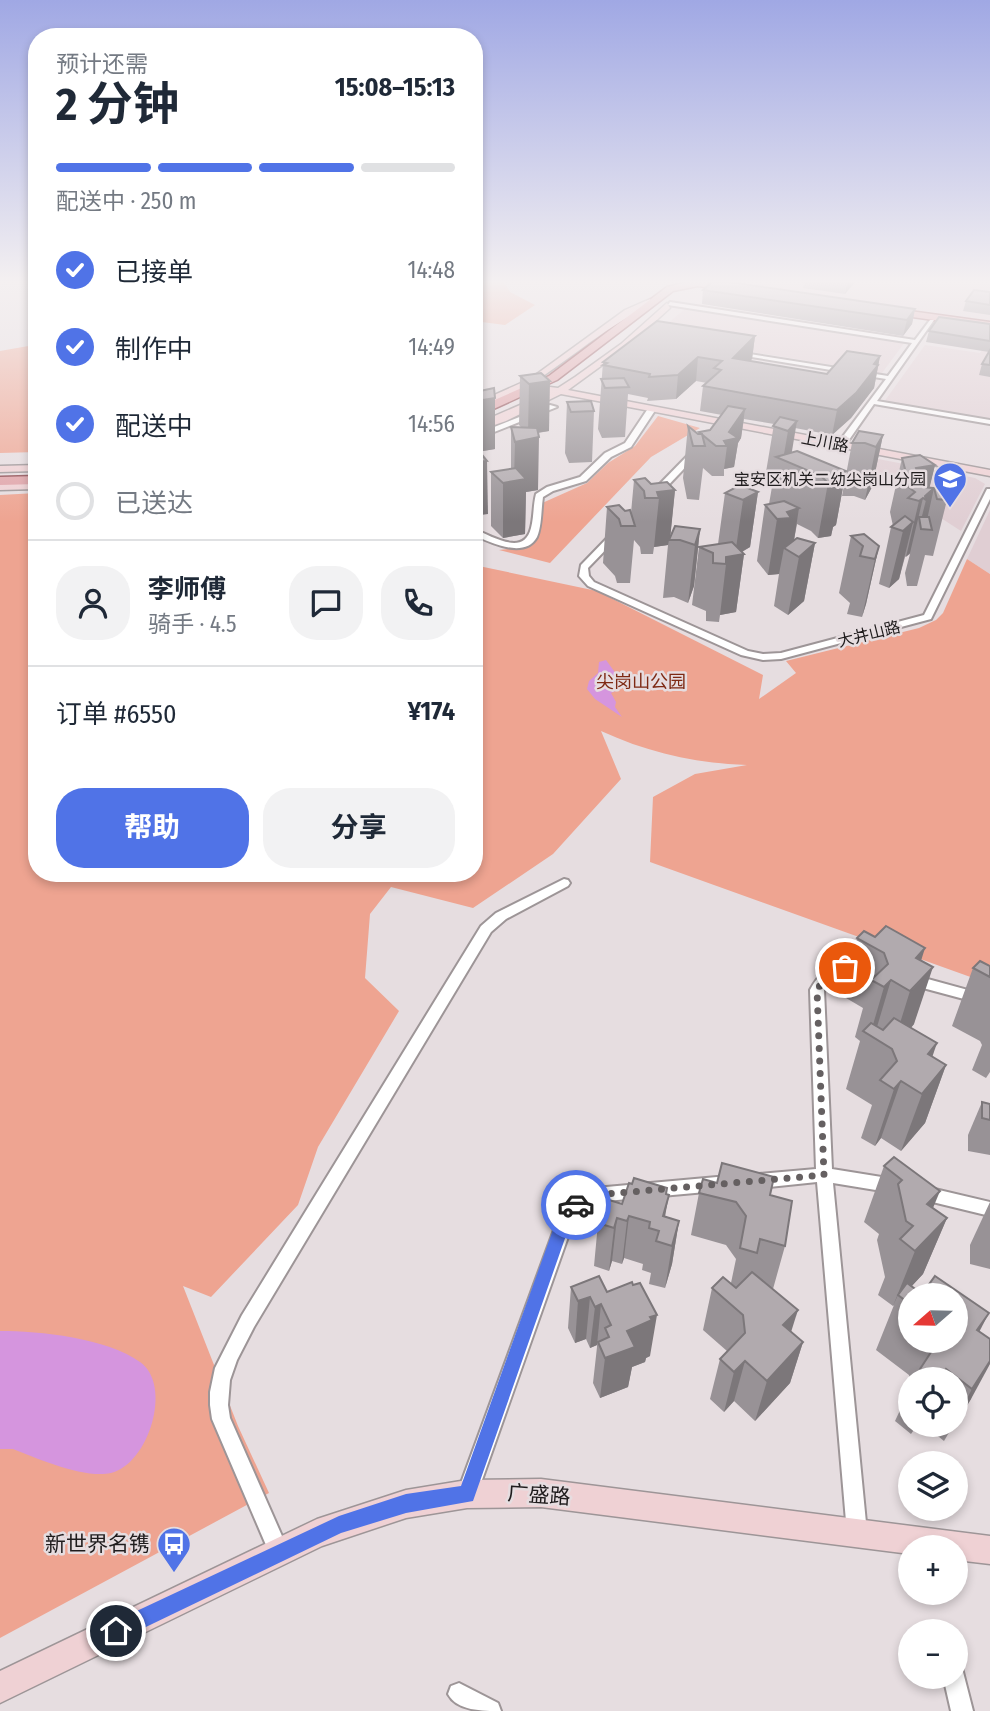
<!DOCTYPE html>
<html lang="zh">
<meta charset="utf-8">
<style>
body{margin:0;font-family:"Fira Sans Condensed","Noto Sans SC",sans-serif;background:#f2f2f3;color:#1f2937;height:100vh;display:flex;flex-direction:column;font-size:26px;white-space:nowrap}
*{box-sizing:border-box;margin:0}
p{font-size:23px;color:#747a83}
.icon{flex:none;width:38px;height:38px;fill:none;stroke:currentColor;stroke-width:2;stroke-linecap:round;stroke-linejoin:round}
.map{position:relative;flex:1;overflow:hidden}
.drawer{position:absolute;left:28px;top:28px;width:455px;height:854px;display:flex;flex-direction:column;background:#fff;border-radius:28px;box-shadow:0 4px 10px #0003}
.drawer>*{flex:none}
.needle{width:46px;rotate:250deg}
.fabs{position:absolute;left:898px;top:1283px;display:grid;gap:14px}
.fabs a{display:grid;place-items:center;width:70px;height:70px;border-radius:50%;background:#fff;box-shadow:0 4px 10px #0003;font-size:35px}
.pin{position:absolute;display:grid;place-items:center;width:60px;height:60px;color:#fff;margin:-30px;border:4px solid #fff;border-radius:50%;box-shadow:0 2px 7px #0007}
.courier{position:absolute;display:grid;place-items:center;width:70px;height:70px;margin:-35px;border:5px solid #5073e7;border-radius:50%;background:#fff;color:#222;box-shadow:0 2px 9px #0007}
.summary em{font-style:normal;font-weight:700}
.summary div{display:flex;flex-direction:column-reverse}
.summary{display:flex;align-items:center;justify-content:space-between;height:119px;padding:0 28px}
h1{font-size:46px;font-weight:700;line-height:52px}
.bar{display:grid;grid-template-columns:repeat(4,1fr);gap:10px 7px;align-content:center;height:84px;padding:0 28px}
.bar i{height:9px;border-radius:5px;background:#e0e1e3}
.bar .on{background:#5073e7}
.bar p{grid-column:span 4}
.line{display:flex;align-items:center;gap:18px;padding:0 28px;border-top:2px solid #e0e1e3}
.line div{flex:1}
.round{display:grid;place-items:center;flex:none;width:74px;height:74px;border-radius:28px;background:#f2f2f3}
ol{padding:0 28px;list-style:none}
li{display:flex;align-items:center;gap:21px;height:77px}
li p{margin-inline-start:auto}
li .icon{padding:7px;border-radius:50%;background:#5073e7;color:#fff;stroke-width:4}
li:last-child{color:#747a83}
li i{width:38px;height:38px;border:4px solid #e0e1e3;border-radius:50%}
.action{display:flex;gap:14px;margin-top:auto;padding:14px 28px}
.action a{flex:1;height:80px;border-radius:28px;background:#5073e7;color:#fff;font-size:28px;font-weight:700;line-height:80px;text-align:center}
.action a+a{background:#f2f2f3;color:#1f2937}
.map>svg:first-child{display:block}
.built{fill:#e0ced3}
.green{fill:#eea491}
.water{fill:#d595de}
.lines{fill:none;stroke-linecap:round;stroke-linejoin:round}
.street-casing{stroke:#9d9597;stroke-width:4}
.secondary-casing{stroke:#9d9597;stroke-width:3}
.primary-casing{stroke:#8f4c52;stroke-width:3}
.street{fill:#fff;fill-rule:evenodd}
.secondary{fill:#efd1d4;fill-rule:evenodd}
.primary{fill:#e0a3a8;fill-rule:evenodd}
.wall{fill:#989296;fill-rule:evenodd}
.shaded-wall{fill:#7c777a}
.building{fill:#b1aaae;stroke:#7c777a;stroke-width:2}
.route{fill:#5073e7}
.done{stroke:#656061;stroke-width:7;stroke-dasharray:0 12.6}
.labels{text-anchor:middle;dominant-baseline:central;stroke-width:5;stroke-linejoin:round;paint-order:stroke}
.far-street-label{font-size:16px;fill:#1f1c1d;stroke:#e6dde0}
.far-poi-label{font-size:16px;fill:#1f1c1d;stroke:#e6dde0;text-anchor:end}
.park-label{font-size:18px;fill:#7e2913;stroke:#e6dde0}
.near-street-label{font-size:21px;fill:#1f1c1d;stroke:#e6dde0}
.near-poi-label{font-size:21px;fill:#1f1c1d;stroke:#e6dde0;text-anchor:end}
</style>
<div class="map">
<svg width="990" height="1711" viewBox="0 0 990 1711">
<rect width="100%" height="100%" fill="#e6dde0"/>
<!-- built -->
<g class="built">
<path d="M720 282H990V322Z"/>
<path d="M686 308 905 342 882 373 653 336Z"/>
<path d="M990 337V420L884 402 925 345 980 353Z"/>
<path d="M863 456 975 478 985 484 961 531 893 487 847 478Z"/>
<path d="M990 510V574L967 559Z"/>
</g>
<!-- green -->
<g class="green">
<path d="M474 282H504L510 292 535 305 505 325 474 321Z"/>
<path d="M37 338V452L0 453V351L34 345Z"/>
<path d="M658 416 700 428 651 457 550 563 499 550 526 547 540 532V504L587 483 608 463 635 446Z"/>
<path d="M37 493V873H474V565L597 591 763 675 759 699 796 673 786 661 919 628 936 620 943 613 967 559 990 574V984L650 862 653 797 695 774 747 765C695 763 649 753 601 731L621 779 553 854 473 908 391 887 370 914 365 978 399 1011 318 1147 298 1205 211 1297 183 1286 238 1426 269 1493 0 1638V495Z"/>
</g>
<!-- water -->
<g class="water">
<path d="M606 660 622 682 616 684 620 689 611 693 616 702 615 707 622 717 595 699 587 689 589 681 598 673 599 662Z"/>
<path d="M0 1331C40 1331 107 1338 140 1362 173 1385 149 1464 111 1473 85 1479 38 1459 13 1449H0Z"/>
</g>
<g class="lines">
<!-- street casing -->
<g class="street-casing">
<g id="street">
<path d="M670 302 915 340 930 320H934L877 401 990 420V424L874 404 844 447H838V443L886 379 739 355 736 353 737 352 888 376 912 343 668 305Z"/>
<path d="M550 405 557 407 474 440V435Z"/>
<path d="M649 407 656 409 631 447 611 457 586 481 553 491 543 497C541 510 542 525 537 537 525 559 491 543 474 535V529C492 536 524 557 531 528 534 517 533 505 536 494L547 487 580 477 605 453 625 443Z"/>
<path d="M693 450 700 452 658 496H652V492Z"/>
<path d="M987 489H990V499L931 619 781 659 763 660 741 655 588 586 579 576 581 565 612 533H618V537L588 568 589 576 594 582 748 651 763 654 781 653 924 615Z"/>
<path d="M564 879 568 880 570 883 568 886 506 919 491 932 254 1327 237 1360 230 1380 228 1405 230 1418 289 1552 286 1559 279 1562 272 1559 212 1419 210 1405V1392L215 1368 242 1315 481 926 496 913Z"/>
<path d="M849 962 869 965 871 968 869 971C848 976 837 968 824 990L832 1169 894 1179 900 1181 902 1186 900 1191 894 1193 833 1183 867 1533 864 1540 857 1543 850 1540 847 1533 817 1182 759 1188 753 1186 751 1181 753 1176 759 1174 816 1169 810 990C819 973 830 965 849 962Z"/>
<path d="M913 975 990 996V1006L908 984 906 980 908 976Z"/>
<path d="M717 1177 723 1179 725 1184 723 1189 717 1191 595 1202 585 1206 575 1217 477 1494 474 1501 467 1504 460 1501 457 1494 562 1208 573 1196 595 1188Z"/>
<path d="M922 1186 990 1202V1216L916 1198 914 1193 916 1188Z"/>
<path d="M956 1666 962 1668 973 1711H951L943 1676H956Z"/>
<path d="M459 1683 498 1703 501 1711C482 1711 457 1711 448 1694L451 1686Z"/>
</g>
</g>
<!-- secondary casing -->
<g class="secondary-casing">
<g id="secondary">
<path d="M650 299 653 304C589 333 545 388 474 411V404L530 379 625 310Z"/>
<path d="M667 303 670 308 627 347 568 390 990 470V476L561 394 506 421 474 432V425L550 392 534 389V385L558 388 575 377 621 344Z"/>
<path d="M37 465V471L0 472V466Z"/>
<path d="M37 483V489L0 490V484Z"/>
<path d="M541 1479 990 1536V1564L956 1560V1547H910V1554L541 1507 467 1508 406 1518 322 1546 0 1703V1671L317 1519 406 1490 467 1480Z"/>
</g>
</g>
<!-- primary casing -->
<g class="primary-casing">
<g id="primary">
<path d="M687 282H715L740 288 735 291 698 286 673 291 557 380 474 418V409L549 376 667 287Z"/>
<path d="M888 308 990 322V328L884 313 883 311Z"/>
<path d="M37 476V484L0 485V477Z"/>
</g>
</g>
<!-- street -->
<use href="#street" class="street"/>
<!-- secondary -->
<use href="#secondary" class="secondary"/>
<!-- primary -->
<use href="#primary" class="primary"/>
</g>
<!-- wall -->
<g class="wall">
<path d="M804 282H855L845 294 803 288Z"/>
<path d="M703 290 915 309 912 324 903 336 702 304Z"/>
<path d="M990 292V315L963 311 966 301Z"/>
<path d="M990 324V377L979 375 982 364 989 352 926 342 929 331Z"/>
<path d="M755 336 752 359 750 361 827 374 880 356 874 388 851 418 832 435 795 428 791 453 846 471 836 525 833 527 831 536 818 538 811 531 797 524 794 540 815 543 804 601 788 615 774 606 779 574 768 575 757 561 765 505 769 504 773 481 765 478 774 424 744 419 741 438 738 443 734 467 724 469V476H712L703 468 699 500 687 499 683 478 688 426 698 434H699V432L710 430 722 415 700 411 703 386 707 383 696 381 676 399 647 401 648 398 628 394 625 437 602 438 598 429 603 362Z"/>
<path d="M541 373 549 431 538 433V490L526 492 525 534 503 538 491 526V472L511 469V427L522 428 519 425 520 376Z"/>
<path d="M494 388 495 449 483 451 476 442 475 392Z"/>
<path d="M567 402 594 411 592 462 569 463 565 453Z"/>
<path d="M883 435 872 487 865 500 854 496H842L852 443Z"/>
<path d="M902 458 935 465 929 488 944 489 947 500 933 556 925 555 917 586H907L905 573 910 554 905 557 899 579 889 588 879 584 891 527 893 526 890 512Z"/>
<path d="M634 480 675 490 670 537 700 529 694 586 688 603 674 597 663 598 668 545 654 547 653 554H641L640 547 634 540 630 583H617L615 576 603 563 607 507 631 513Z"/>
<path d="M758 492 750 547 742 552 744 554 736 612 720 615 719 622 706 621V611L692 605 699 547 718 544 725 493Z"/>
<path d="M851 536 879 546 866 604 862 617 847 614 850 603 839 593Z"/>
<path d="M857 938 921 961 914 1024 911 1028 932 1057 946 1065 925 1123 901 1151 881 1138 875 1146 861 1138 872 1105 846 1089 860 1041 855 1037 863 1008 841 995Z"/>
<path d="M990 966V1072L986 1078 972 1070 982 1045 980 1041 952 1026 973 968Z"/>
<path d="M982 1102 990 1104V1155L968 1151V1135Z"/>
<path d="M894 1157 933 1208 947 1218 923 1274 911 1286 979 1331 971 1399 956 1423V1379H910L909 1375 876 1350 894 1305 893 1306 878 1295 885 1277 877 1240 879 1234 864 1222 884 1166ZM910 1295 956 1340H910Z"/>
<path d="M632 1184 667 1188 665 1217 679 1221 672 1264 665 1288 649 1284 651 1273 642 1270 643 1264 624 1258 622 1264 612 1261 609 1271 594 1266 598 1223 622 1204Z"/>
<path d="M699 1193 770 1195 785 1246 773 1289 772 1288 791 1332 803 1342 790 1383 755 1421 734 1401 724 1412 710 1399 720 1359 727 1351 703 1330 712 1288 731 1283 736 1259 726 1245 691 1235Z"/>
<path d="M990 1202V1269L970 1264V1245Z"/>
<path d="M571 1287 607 1292 650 1356 646 1358 645 1362 632 1367 628 1387 600 1398 593 1383 597 1347V1345L590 1348 586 1339 575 1343 568 1328Z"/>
<path d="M910 1389V1424H918L911 1434 895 1421Z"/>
<path d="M923 1424H954L944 1441Z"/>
</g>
<!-- shaded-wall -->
<g class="shaded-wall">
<path d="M848 282H855L845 294 847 284Z"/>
<path d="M915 309 912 324 903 336 907 320Z"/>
<path d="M755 336 752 359 730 381 733 358Z"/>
<path d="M880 356 874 388 851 418 832 435 837 410Z"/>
<path d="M698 357 696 381 676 399 678 375Z"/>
<path d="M550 381 549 431 528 434 529 384Z"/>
<path d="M495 398V449L483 451V400Z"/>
<path d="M745 409 741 438 738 443 734 467 724 469 727 446 724 441Z"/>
<path d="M797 421 790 463 783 460 788 431Z"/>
<path d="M883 435 872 487 865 500 876 447Z"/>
<path d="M539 437 538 490 526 492 525 534 503 538V483L514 481 515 442Z"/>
<path d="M487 461 488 514 474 516V462Z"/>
<path d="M935 465 928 494 934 488 925 529 920 524 926 500 923 498 910 553 906 557 919 501 915 492 916 468Z"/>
<path d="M846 471 836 525 833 527 831 536 818 538 828 483Z"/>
<path d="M675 490 670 540H669L668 545 654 547 659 498 657 492Z"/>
<path d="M758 492 750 547 736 555 744 554 736 612 720 615 726 564V557L735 555 743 500Z"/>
<path d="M799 508 792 553 784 548 779 574 768 575 777 519 787 512Z"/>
<path d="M913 522 899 579 889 588 903 531Z"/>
<path d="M700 529 694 586 688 603 695 545Z"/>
<path d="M815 543 804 601 788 615 799 557Z"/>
<path d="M879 546 866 604 862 617 875 559Z"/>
<path d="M925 948 912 990 933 967 914 1024 892 1049 910 991 916 958Z"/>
<path d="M891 980 874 1037 870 1035 884 987Z"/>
<path d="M937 1043 920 1093 928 1054Z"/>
<path d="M946 1065 925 1123 901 1151 922 1094Z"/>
<path d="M901 1081 881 1138 875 1146 894 1089Z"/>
<path d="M667 1188 663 1216 669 1195 660 1243 659 1242 660 1231 659 1237Z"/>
<path d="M940 1191 917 1247 927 1204Z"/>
<path d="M629 1216 624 1258 622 1264 627 1221Z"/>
<path d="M617 1218 612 1261 609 1271 614 1228Z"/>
<path d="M947 1218 923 1274 901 1298 898 1295 893 1306 915 1251Z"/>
<path d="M679 1221 672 1264 665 1288 672 1246Z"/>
<path d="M590 1297 586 1339 575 1343 578 1301Z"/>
<path d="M601 1304 597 1345 590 1348 595 1307Z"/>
<path d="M798 1310 785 1351 783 1325Z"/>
<path d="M989 1313 961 1367 977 1330Z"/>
<path d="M657 1315 650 1356 646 1358 645 1362 632 1367 628 1387 600 1398 605 1358 627 1331 650 1317Z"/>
<path d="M803 1342 790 1383 755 1421 767 1381Z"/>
<path d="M745 1361 734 1401 724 1412 734 1372Z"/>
<path d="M990 1361V1364L971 1399 956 1423V1419L972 1389Z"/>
</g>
<!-- building -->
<g class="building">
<path d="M712 282H729L915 309 907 320 703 290Z"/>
<path d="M974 290 990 292V305L966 301Z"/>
<path d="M939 317 990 324V341L929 331Z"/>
<path d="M657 321 755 336 733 358 827 374 847 351 880 356 874 364 878 365 856 393 837 410 703 386 721 370 714 368 722 361 698 357 678 375 649 377 650 374 603 365 607 363 603 362Z"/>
<path d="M990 350V365L982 364Z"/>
<path d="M541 373 550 381 529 384 520 376Z"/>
<path d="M624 378 629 387 605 388 601 379Z"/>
<path d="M494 388 495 398 483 400 475 392Z"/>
<path d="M591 401 594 411 571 412 567 402Z"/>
<path d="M728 406 745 409 729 432 738 438 724 441 727 446H716L699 432 710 430Z"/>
<path d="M780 417 797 421 788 431 773 426Z"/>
<path d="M688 426 698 434H702L705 446H693Z"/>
<path d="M511 427 537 428 539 437 515 442Z"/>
<path d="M859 431 883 435 876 447 865 443H852Z"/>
<path d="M474 445 487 461 474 462Z"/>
<path d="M797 451 846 471 836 476 841 481 828 483 821 476 776 457Z"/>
<path d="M920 455 935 465 916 468 922 487 944 489 947 500 937 499 934 488 925 496 926 500 923 498 919 501 908 498 915 492 907 486 910 487 902 458Z"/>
<path d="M516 468 526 479 503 483 491 472Z"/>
<path d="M645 478 651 484 667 482 675 490 657 492 659 498H645L644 491 634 480Z"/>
<path d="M740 485 758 492 743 500 725 493Z"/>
<path d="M784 501 799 508 787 512 791 518 777 519 765 505Z"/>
<path d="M619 505 625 511 630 510 635 526H621L619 519 607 507Z"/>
<path d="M905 516 913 522 903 531 891 527Z"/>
<path d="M919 517H929L932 530 921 529Z"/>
<path d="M675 526 700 529 695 545 680 540H669Z"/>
<path d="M864 534 879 546 875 559 860 556 863 546 851 536Z"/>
<path d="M797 538 815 543 799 557 784 548Z"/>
<path d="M732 542 744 554 726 557V564L713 563V553L699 547Z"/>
<path d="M886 926 925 948 916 958 933 967 910 991 891 980 884 987 871 980 888 964 884 953 857 938 864 931 875 937Z"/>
<path d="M980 961 990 966V977L973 968Z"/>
<path d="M894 1018 937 1043 928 1054 946 1065 922 1094 901 1081 894 1089 880 1080 897 1061 892 1049 863 1031 871 1023 883 1030Z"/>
<path d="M982 1102 990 1104V1120L982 1118Z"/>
<path d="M894 1157 940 1191 927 1204 947 1218 915 1251 900 1239 913 1226 906 1221 898 1184 902 1180 884 1166Z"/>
<path d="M722 1163 774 1177 770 1195 792 1201 785 1246 760 1239 757 1253 740 1248 746 1216 736 1202 699 1193 703 1179 717 1183Z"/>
<path d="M634 1178 667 1188 666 1194 669 1195 663 1216 679 1221 672 1246 656 1241 659 1231 649 1228 650 1222 629 1216 627 1221 617 1218 614 1228 598 1223 606 1199 622 1204 629 1183 632 1184Z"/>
<path d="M752 1272 798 1310 783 1325 803 1342 767 1381 745 1361 734 1372 720 1359 745 1333 743 1315 712 1288 723 1277 736 1288Z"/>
<path d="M599 1276 607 1292 632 1282 633 1285 640 1283 657 1315 650 1317 652 1320 627 1331 635 1347 605 1358 598 1342 609 1337 605 1328 611 1325 601 1304 595 1307 590 1297 578 1301 571 1287Z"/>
<path d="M935 1276 989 1313 977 1330 990 1339V1361L972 1389 946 1369 939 1379H934L920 1369 939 1340H956V1295H910V1304L898 1295 907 1283 922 1294Z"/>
</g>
<!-- sky -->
<linearGradient id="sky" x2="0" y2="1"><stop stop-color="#a0a8e4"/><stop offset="0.54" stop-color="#f4f0f1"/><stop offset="1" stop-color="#f4f0f1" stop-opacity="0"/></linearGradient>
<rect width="990" height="522" fill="url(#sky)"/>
<!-- route -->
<path class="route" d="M576 1198 583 1205 569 1227 473 1501 406 1513 341 1533 123 1638 116 1640 109 1638 106 1631 109 1624 339 1516 406 1494 461 1486 554 1227 563 1208Z"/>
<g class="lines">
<!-- done -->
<path class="done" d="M576 1205 595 1195 824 1175 817 990 826 976 845 968"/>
</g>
<!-- icons -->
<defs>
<g id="school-pin" transform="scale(1.75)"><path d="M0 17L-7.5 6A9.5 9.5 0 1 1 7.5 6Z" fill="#5073e7" stroke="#e6dde0"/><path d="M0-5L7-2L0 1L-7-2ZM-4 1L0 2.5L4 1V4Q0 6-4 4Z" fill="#fff"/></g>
<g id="bus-pin" transform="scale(1.75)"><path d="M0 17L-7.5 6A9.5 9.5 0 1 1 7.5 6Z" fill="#5073e7" stroke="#e6dde0"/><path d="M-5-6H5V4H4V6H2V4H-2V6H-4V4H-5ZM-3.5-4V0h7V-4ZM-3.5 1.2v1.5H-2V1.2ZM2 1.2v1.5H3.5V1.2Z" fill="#fff"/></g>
</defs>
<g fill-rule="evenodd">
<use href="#school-pin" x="950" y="479"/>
<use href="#bus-pin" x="174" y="1544"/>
</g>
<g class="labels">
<!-- far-street labels -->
<g class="far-street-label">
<text transform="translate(825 442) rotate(11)">上川路</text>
<text transform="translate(869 634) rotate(-14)">大井山路</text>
</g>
<!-- far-poi labels -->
<g class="far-poi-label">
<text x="926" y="479">宝安区机关二幼尖岗山分园</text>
</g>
<!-- park labels -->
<g class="park-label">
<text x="641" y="682">尖岗山公园</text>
</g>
<!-- near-street labels -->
<g class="near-street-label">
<text transform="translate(539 1495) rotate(4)">广盛路</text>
</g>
<!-- near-poi labels -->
<g class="near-poi-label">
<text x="150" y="1544">新世界名镌</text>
</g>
</g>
</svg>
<div class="fabs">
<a><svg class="needle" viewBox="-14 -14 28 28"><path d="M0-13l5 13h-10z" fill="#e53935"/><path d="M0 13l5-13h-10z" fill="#747a83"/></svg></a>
<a><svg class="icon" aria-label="locate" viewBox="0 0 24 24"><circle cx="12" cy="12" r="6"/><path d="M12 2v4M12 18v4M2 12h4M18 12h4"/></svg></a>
<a><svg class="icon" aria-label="layers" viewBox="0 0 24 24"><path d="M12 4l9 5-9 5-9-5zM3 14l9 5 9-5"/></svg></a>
<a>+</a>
<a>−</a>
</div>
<div class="pin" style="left:845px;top:968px;background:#ea580c"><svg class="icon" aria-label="bag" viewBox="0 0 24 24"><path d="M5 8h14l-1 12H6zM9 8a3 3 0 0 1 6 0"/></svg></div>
<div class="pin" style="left:116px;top:1631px;background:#1f2937"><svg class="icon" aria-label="home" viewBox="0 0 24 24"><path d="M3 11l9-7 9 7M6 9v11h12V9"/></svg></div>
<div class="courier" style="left:576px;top:1205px"><svg class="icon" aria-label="car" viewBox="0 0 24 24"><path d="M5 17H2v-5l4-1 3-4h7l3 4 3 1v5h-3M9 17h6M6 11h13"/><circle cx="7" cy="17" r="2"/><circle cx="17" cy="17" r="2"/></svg></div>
<section class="drawer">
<div class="summary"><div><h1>2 分钟</h1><p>预计还需</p></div><em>15:08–15:13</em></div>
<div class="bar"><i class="on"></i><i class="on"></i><i class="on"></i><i></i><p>配送中 · 250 m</p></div>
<ol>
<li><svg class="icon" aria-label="check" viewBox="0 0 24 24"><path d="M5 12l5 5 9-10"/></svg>已接单<p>14:48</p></li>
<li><svg class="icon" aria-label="check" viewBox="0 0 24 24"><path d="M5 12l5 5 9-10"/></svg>制作中<p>14:49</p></li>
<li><svg class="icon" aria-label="check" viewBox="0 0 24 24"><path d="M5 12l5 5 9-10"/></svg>配送中<p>14:56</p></li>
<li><i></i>已送达</li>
</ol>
<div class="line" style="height:126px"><a class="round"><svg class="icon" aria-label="person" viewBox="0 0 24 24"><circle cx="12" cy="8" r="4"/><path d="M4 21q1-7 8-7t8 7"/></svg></a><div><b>李师傅</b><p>骑手 · 4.5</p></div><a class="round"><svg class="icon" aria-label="chat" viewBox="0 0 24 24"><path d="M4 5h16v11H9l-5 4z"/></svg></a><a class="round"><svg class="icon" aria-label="phone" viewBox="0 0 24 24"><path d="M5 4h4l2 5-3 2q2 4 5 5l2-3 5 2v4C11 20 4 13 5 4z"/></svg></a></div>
<div class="line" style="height:91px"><div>订单 #6550</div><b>¥174</b></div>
<div class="action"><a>帮助</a><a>分享</a></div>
</section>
</div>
